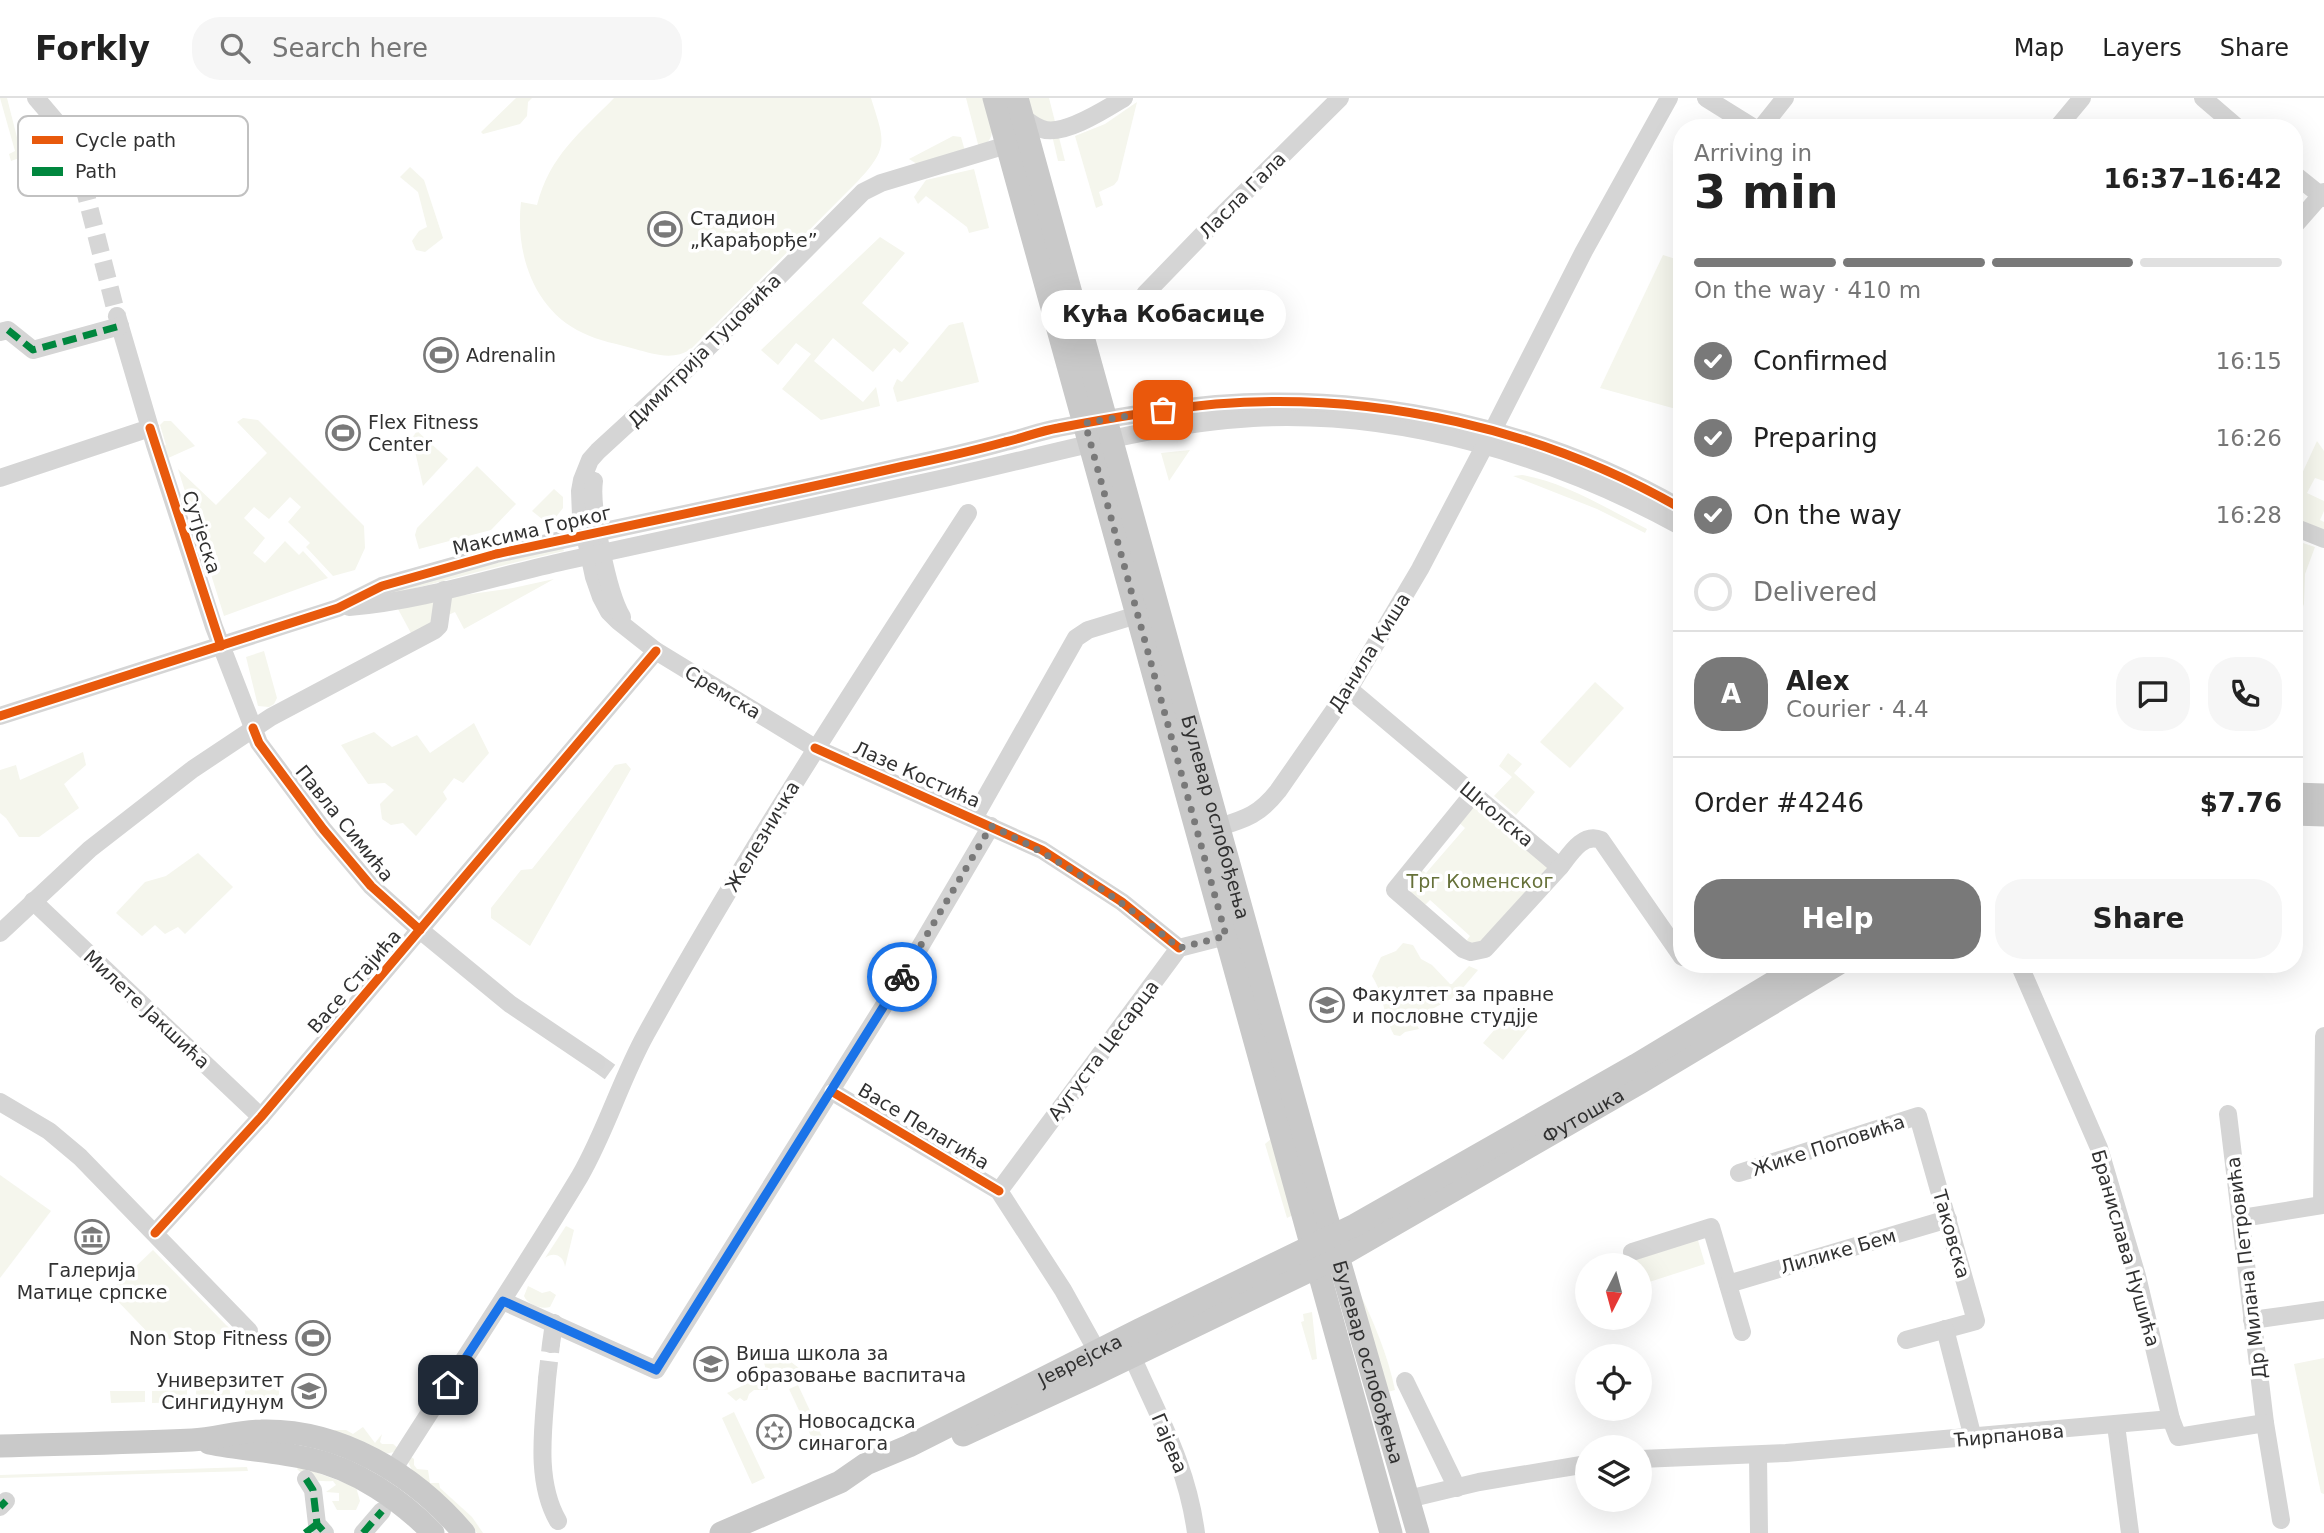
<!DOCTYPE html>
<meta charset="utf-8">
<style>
body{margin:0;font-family:"DejaVu Sans",sans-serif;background:#f6f6f6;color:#222;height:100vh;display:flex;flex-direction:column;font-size:26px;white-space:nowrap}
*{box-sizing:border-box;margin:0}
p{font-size:23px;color:#767676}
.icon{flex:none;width:38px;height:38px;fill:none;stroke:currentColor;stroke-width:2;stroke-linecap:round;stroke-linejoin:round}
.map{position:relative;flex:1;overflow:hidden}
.sheet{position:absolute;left:1673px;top:21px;width:630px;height:854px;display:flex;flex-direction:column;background:#fff;border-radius:28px;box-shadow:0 7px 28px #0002}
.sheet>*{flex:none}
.needle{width:46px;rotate:186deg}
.buttons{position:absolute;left:1575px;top:1155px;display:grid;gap:14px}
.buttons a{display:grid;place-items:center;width:77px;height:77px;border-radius:50%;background:#fff;box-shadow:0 7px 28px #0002;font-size:35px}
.pin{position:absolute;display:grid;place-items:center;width:60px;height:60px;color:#fff;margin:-30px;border-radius:14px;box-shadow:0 4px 10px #0006}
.courier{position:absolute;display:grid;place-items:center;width:70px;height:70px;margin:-35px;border:5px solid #1a73e8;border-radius:50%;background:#fff;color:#222;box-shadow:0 2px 9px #0007}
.bubble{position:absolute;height:49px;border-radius:24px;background:#fff;box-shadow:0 7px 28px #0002;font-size:23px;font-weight:800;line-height:49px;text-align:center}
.head em{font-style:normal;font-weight:800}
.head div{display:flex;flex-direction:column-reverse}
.head{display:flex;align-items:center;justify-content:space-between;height:119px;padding:0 21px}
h1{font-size:46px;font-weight:800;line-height:52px}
.bar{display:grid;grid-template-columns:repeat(4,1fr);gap:10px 7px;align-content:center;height:84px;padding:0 21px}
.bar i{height:9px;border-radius:5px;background:#e0e0e0}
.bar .active{background:#797979}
.bar p{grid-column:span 4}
.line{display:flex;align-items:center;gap:18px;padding:0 21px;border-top:2px solid #e0e0e0}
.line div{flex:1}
.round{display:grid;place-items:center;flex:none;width:74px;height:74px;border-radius:28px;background:#f6f6f6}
ol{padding:0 21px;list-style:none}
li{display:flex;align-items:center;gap:21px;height:77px}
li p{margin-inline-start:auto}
li .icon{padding:7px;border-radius:50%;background:#797979;color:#fff;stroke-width:4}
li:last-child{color:#767676}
li i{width:38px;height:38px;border:4px solid #e0e0e0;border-radius:50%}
.action{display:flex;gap:14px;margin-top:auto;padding:14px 21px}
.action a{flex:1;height:80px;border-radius:28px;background:#797979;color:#fff;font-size:28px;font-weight:800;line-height:80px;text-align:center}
.action a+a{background:#f6f6f6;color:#222}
header{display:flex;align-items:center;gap:42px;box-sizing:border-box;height:98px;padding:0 35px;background:#fff;border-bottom:2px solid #e0e0e0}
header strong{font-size:33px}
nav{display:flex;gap:38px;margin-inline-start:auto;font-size:24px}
.search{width:490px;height:63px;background:#f6f6f6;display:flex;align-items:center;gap:18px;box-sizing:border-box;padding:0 24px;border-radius:28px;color:#767676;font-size:26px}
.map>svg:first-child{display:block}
.green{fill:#f5f6ed}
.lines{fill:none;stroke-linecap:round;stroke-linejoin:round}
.minor-tunnel{stroke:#d6d6d6;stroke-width:18;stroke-dasharray:18 9;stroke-linecap:butt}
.minor{stroke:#d5d5d5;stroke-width:18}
.major{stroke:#c9c9c9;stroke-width:23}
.quiet{stroke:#00873e;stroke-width:7;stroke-dasharray:14 7;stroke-linecap:butt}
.cycleway-casing{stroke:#fff;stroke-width:13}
.cycleway{stroke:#e8590c;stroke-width:9}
.done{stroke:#797979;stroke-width:7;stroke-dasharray:0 12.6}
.route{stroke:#1a73e8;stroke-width:9}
.labels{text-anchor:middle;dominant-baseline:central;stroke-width:7;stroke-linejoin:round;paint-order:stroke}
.street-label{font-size:19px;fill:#313131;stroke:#fff}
.poi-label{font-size:19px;fill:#313131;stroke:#fff;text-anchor:start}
.park-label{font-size:19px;fill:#667139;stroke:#fff}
.key{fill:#fff;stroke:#c1c1c1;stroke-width:2}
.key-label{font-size:19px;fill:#313131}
</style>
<header>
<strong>Forkly</strong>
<div class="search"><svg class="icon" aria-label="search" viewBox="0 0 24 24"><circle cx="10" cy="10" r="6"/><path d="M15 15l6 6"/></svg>Search here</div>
<nav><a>Map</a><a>Layers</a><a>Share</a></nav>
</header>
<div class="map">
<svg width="2324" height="1435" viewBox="0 0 2324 1435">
<rect width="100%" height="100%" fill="#fff"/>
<!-- green -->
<g class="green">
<path d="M0 0H7L22 59 11 63 9 56 15 53Z"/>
<path d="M516 0H532L528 4 527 18 520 26 483 36 481 34Z"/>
<path d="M614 0H871C884 42 890 49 858 83L691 251C673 263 654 256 635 251 618 246 599 243 583 235 533 212 515 154 521 104L537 107C550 57 580 35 614 0Z"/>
<path d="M966 0H984C989 18 1002 40 979 50Z"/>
<path d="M1017 0H1049L1065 63H1058L1051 33 1042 31Z"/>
<path d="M1137 4 1118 82 1114 87 1099 94 1103 107 1096 110 1075 38 1105 26Z"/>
<path d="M953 38 961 39 965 53 917 66 909 61Z"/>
<path d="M410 69 424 82 443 140 425 154 416 152 412 143 419 133 427 129 418 94 400 79Z"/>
<path d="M974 71 989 130 969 135 967 129 926 98 918 106 914 99 926 82Z"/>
<path d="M880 139 905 155 862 205 909 245 900 255 894 250 873 274 833 240 814 263 863 304 876 289 880 308 821 322 782 291 811 256 796 245 778 267 761 252Z"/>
<path d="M1663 157 1682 163V304L1677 302 1676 311 1600 290Z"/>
<path d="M963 224 979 284 897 304 893 290 897 281 902 284 949 227Z"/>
<path d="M243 320 258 322 364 428 365 450 355 472 333 478 306 449 310 445 288 424 301 409 290 399 269 421 254 409 244 420 265 440 253 455 265 465 285 443 299 457 303 453 328 480 224 518 178 371 216 407 267 355 237 324Z"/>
<path d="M164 323H171L195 348 166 361 162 349 166 347 160 327Z"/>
<path d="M417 333 448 361 423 388 412 340Z"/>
<path d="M2317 343 2324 353V383L2315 380 2307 395 2324 403V413L2320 422 2324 424V438L2294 424V393Z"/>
<path d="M1190 352 1169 383 1161 355Z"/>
<path d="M477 368 516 406 491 432 419 451 415 437 417 430Z"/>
<path d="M1522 377C1564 384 1610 412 1647 431L1645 435 1597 411 1513 378Z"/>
<path d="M554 391 563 399V410L556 419 542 421 532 413Z"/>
<path d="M509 441 510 445 462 456 450 452 477 444Z"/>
<path d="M2294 442 2315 449 2305 476 2304 506 2294 528Z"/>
<path d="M563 450 564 453C501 467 439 485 376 500L375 497 459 473Z"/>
<path d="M554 481 464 531 455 514 446 518 450 499 513 490Z"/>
<path d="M436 502 437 520 412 537 398 511Z"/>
<path d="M264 553 277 600 274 606 269 609 258 608 246 559Z"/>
<path d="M1595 584 1624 610 1570 670 1540 644Z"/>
<path d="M474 625 489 655 463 685 454 680 443 694 447 701 416 738 403 725 391 727 382 721 380 706 394 692 385 685 368 686 341 647 374 634 392 649 417 637 430 655Z"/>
<path d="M83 654 86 667 64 686 79 710 39 739H19L6 720 0 715V672L16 667 20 682Z"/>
<path d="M1508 655 1522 666 1514 675 1535 694 1516 717 1494 698 1512 679 1499 668Z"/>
<path d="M626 665 631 671 530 848 491 820V810L521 772 532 771 615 667Z"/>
<path d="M1477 706 1550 770 1484 845 1464 846 1470 838 1430 802 1424 808 1411 797 1408 789 1418 769 1426 775 1465 730 1457 723 1469 708Z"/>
<path d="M198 755 233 789 185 836 178 829 165 836 155 827 142 838 116 815 145 784 166 778Z"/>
<path d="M1403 845 1413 847 1421 861 1432 867 1450 886H1452L1469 868 1478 872 1456 898 1414 921 1419 931 1405 934 1400 938 1394 937C1383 918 1384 896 1372 878L1381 859 1396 853Z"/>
<path d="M1514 909 1533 925 1503 962 1483 945Z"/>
<path d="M1273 1039 1293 1117 1287 1120 1265 1046Z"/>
<path d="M0 1077 51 1113 0 1180Z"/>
<path d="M566 1128 574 1132 565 1169C564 1158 554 1153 545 1160Z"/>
<path d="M1697 1139 1705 1166 1640 1187V1167H1628L1627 1162Z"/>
<path d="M153 1152 226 1227 235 1235 155 1242 109 1194Z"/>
<path d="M528 1188 542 1195 550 1193 556 1197 550 1209C541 1212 527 1206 524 1198Z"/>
<path d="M1357 1190C1373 1221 1388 1258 1395 1292L1384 1295Z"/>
<path d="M1312 1214 1317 1261 1312 1262 1301 1224 1304 1223 1303 1216Z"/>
<path d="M769 1247 808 1277 798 1282 794 1275 768 1286V1292H754L749 1296 747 1302 744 1303 740 1300 736 1303 727 1295 767 1276 762 1257Z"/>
<path d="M2324 1260V1396L2321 1395 2294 1266Z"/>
<path d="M798 1287 826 1347 817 1351 789 1291Z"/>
<rect x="245" y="1290" width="34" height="12"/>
<path d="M230 1291V1303L196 1304V1292Z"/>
<path d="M187 1292V1304L152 1305V1293Z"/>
<path d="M110 1293H145V1304L111 1305Z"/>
<path d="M734 1314 765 1380 752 1386 722 1320Z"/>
<path d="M363 1329 375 1345 382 1336 380 1344 382 1346H393L399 1351 394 1354 385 1356 333 1332H346L353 1336Z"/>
<path d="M411 1359 414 1361V1367L417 1371 428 1372 430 1385H439L440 1390 472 1419 483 1435H477L464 1419 413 1374 408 1364Z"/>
<path d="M299 1368 356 1389 360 1403 356 1412H337L332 1403H339V1395L326 1394 336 1387 333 1383C317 1384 309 1382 297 1371Z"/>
<path d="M247 1369 248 1373 0 1380V1377Z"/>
</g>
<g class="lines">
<!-- minor-tunnel -->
<g class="minor-tunnel">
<path d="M83 85 117 218"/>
<path d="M596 964 610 974"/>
<path d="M547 1281 551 1246"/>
</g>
<!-- minor -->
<g class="minor">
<path d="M36 0 65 34 83 85"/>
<path d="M1706 0 1754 30"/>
<path d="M2203 0 2238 30"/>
<path d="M1022 19C1028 23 1035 29 1042 31 1063 39 1106 11 1124 0"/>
<path d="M1761 30 1785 0"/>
<path d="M2057 30 2082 0"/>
<path d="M1007 47 881 85 863 94 683 275 598 353 590 362 582 382 580 393 581 418 594 479 601 499 609 514 618 523 656 553 815 650 1042 752 1122 804 1179 850"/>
<path d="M2294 76 2324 100"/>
<path d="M2294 128 2324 94"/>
<path d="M1145 196 1204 135 1340 0"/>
<path d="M117 218 155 347 214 529 259 645 323 731 371 788 420 832 510 906 596 964"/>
<path d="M0 234 8 232 33 252 120 228"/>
<path d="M1493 332 1584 153 1669 0"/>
<path d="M0 380 150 330"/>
<path d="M594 383C590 409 608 496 622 519"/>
<path d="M2294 429 2324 441"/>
<path d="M349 509C422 503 493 479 565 463 693 435 821 408 949 379 1049 357 1150 326 1253 320 1401 312 1554 358 1682 429"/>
<path d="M1349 591 1560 769C1570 756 1583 734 1601 742L1682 859"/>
<path d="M0 618 338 510 382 488 496 456C632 427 768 399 904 368 937 361 972 353 1005 344 1023 340 1040 333 1058 330 1110 320 1163 311 1216 306 1374 293 1544 331 1682 411"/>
<path d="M1473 696 1395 792 1463 851 1471 854 1485 851 1560 769"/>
<path d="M974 720 1076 540 1088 532 1137 517"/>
<path d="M1219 729C1246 721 1260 716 1278 693L1349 591 1420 471 1485 347"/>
<path d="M33 803 261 1019"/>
<path d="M0 835 90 751 193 671 271 619 435 532 439 528 444 492"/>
<path d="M2019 866 2099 1050 2137 1178 2171 1321"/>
<path d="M831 993 999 1093 1063 1192 1097 1253"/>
<path d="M0 1004 49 1033 80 1059 249 1233"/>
<path d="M2228 1016 2265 1325"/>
<path d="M1739 1075 1918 1018 1976 1223 1906 1242"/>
<path d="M999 1093 1179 850 1226 838"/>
<path d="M2242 1120 2322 1107 2324 938"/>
<path d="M155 1135 261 1019 656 553"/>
<path d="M1632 1154 1711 1129 1742 1234"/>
<path d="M1728 1186 1948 1121"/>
<path d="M503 1203 656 1272 910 866 991 728"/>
<path d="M2252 1222 2324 1212"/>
<path d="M1945 1231 1973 1340"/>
<path d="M551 1246 554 1225"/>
<path d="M1132 1258C1159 1320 1187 1367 1196 1435"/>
<path d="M547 1281C544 1326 534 1381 558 1423"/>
<path d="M1405 1283 1457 1390"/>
<path d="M2116 1327 2130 1435"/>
<path d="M1758 1357 1759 1435"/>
<path d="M1640 1361 1786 1355 2171 1321 2178 1339 2265 1325 2281 1422"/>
<path d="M393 1372C455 1274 520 1178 580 1078 606 1033 621 981 646 936 745 757 857 586 968 415"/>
<path d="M306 1381 313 1392 317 1426 325 1435"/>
<path d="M1408 1401 1479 1384 1587 1366"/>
<path d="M0 1409 6 1403"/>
<path d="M363 1435 382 1413"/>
</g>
<!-- major -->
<g class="major">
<path d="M994 0 1391 1435"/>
<path id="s1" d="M1017 0 1324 1110 1418 1435"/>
<path d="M2294 696 2324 697"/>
<path d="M2294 716 2324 717"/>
<path id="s2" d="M963 1337 1091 1278 1338 1159 1641 984 1838 866"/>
<path d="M209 1345C243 1352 277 1353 310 1361 356 1371 401 1402 433 1435"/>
<path d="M0 1348C64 1346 128 1345 192 1342 215 1341 238 1333 261 1333 340 1331 414 1376 464 1435"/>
<path id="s3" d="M721 1435 840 1384 866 1366 909 1348 1139 1232 1355 1127 1636 967 1804 866"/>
</g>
<!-- quiet -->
<g class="quiet">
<path d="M8 232 33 252 120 228"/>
<path d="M306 1381 313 1392 317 1426 325 1435"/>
<path d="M0 1409 6 1403"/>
<path d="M305 1435 317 1426"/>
<path d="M363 1435 382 1413"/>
</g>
<!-- cycleway casing -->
<g class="cycleway-casing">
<g id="cycleway">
<path d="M150 330 221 548"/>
<path d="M0 618 338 510 382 488 496 456C632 427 768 399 904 368 937 361 972 353 1005 344 1023 340 1040 333 1058 330 1110 320 1163 311 1216 306 1374 293 1544 331 1682 411"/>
<path d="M253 630 259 645 323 731 371 788 420 832"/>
<path d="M815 650 1042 752 1122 804 1179 850"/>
<path d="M831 993 999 1093"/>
<path d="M155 1135 261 1019 656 553"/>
</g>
</g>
<!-- cycleway -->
<use href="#cycleway" class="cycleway"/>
</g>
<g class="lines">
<!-- done -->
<path class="done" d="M902 879 991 728C1060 761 1121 801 1179 850L1226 838 1085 325 1163 312"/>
<!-- route -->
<path class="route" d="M448 1287 503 1203 656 1272 902 879"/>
</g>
<!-- icons -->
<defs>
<g id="stadium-ring" transform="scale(1.75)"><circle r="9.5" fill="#fff" stroke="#797979" stroke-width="1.5"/><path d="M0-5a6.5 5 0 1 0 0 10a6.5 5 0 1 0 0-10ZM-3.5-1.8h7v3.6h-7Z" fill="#797979"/></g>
<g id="university-ring" transform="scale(1.75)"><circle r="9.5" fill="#fff" stroke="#797979" stroke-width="1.5"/><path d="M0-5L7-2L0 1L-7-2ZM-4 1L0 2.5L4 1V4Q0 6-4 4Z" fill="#797979"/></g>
<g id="museum-ring" transform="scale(1.75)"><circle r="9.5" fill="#fff" stroke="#797979" stroke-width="1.5"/><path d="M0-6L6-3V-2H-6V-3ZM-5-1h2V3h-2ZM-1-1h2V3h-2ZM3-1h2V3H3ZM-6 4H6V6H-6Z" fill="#797979"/></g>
<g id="synagogue-ring" transform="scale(1.75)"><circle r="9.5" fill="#fff" stroke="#797979" stroke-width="1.5"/><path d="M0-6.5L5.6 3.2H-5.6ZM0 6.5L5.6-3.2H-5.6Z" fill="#797979"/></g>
</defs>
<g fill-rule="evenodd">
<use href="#stadium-ring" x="665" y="131"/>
<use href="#stadium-ring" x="441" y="257"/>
<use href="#stadium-ring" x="343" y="335"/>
<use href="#university-ring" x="1327" y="907"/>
<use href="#museum-ring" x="92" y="1139"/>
<use href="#stadium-ring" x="313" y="1240"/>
<use href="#university-ring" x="711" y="1266"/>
<use href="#university-ring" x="309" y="1293"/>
<use href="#synagogue-ring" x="774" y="1334"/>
</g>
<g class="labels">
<!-- street labels -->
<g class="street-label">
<text transform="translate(1242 97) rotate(-45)">Ласла Гала</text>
<text transform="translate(704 252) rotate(-45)">Димитрија Туцовића</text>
<text transform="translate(532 432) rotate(-13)">Максима Горког</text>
<text transform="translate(202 434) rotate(72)">Сутјеска</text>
<text transform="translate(1369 554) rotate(-58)">Данила Киша</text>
<text transform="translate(723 594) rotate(31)">Сремска</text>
<text transform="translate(917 676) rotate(24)">Лазе Костића</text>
<text transform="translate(1497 716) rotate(40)">Школска</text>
<text stroke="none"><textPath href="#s1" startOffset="746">Булевар ослобођења</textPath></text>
<text transform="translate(345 725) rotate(51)">Павла Симића</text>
<text transform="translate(762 738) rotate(-59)">Железничка</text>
<text transform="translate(354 883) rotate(-49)">Васе Стајића</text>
<text transform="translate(147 911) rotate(43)">Милете Јакшића</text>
<text transform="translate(1103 952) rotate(-53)">Аугуста Цесарца</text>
<text stroke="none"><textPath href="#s2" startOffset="698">Футошка</textPath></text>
<text transform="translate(924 1028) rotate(31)">Васе Пелагића</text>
<text transform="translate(1828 1047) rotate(-18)">Жике Поповића</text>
<text transform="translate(1952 1136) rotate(74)">Таковска</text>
<text transform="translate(2126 1150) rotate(74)">Бранислава Нушића</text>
<text transform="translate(1838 1153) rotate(-16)">Лилике Бем</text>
<text transform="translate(2246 1170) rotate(-97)">Др Милана Петровића</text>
<text stroke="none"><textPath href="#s3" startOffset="399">Јеврејска</textPath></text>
<text stroke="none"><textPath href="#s1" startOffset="1312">Булевар ослобођења</textPath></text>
<text transform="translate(2009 1337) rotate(-5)">Ћирпанова</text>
<text transform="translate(1170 1345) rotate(67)">Гајева</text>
</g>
<!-- poi labels -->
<g class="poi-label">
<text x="690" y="120">Стадион<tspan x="690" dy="22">„Карађорђе”</tspan></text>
<text x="466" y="257">Adrenalin</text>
<text x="368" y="324">Flex Fitness<tspan x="368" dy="22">Center</tspan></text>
<text x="1352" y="896">Факултет за правне<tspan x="1352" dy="22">и пословне студјје</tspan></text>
<text x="92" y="1172" text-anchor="middle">Галерија<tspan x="92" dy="22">Матице српске</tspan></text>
<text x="288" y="1240" text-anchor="end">Non Stop Fitness</text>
<text x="736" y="1255">Виша школа за<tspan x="736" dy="22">образовање васпитача</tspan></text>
<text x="284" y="1282" text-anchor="end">Универзитет<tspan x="284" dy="22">Сингидунум</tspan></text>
<text x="798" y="1323">Новосадска<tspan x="798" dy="22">синагога</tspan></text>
</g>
<!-- park labels -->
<g class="park-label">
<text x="1480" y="783">Трг Коменског</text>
</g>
</g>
<!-- legend -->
<rect x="18" y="18" width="230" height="80" rx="10" class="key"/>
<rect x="32" y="38" width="31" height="8" fill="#e8590c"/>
<rect x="32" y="69" width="31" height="9" fill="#00873e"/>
<g class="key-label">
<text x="75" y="49">Cycle path</text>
<text x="75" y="80">Path</text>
</g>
</svg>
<div class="buttons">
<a><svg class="needle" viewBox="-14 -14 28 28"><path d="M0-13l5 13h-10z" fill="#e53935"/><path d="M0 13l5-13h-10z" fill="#767676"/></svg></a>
<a><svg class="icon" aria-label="locate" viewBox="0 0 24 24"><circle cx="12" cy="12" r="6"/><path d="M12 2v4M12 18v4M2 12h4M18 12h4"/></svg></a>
<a><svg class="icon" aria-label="layers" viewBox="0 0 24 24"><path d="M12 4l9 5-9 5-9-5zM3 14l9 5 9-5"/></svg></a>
</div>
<div class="pin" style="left:1163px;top:312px;background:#ea580c"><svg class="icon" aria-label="bag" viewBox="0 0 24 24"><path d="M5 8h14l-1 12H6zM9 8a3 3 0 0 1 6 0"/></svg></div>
<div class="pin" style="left:448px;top:1287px;background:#1f2937"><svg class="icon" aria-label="home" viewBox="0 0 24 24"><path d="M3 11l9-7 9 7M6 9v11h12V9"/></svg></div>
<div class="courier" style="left:902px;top:879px"><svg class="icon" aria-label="bike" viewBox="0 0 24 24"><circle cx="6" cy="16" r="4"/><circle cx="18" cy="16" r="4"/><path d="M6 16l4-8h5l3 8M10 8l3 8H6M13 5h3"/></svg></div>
<div class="bubble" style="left:1041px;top:192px;width:245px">Кућа Кобасице</div>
<section class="sheet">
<div class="head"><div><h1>3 min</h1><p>Arriving in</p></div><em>16:37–16:42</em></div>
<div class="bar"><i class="active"></i><i class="active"></i><i class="active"></i><i></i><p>On the way · 410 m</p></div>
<ol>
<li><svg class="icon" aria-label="check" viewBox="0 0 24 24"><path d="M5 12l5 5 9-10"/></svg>Confirmed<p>16:15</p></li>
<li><svg class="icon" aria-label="check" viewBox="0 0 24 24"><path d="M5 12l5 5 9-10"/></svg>Preparing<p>16:26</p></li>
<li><svg class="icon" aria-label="check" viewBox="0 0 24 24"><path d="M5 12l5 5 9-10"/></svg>On the way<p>16:28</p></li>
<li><i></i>Delivered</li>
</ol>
<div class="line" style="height:126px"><b class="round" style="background:#797979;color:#fff">A</b><div><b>Alex</b><p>Courier · 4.4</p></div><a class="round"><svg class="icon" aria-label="chat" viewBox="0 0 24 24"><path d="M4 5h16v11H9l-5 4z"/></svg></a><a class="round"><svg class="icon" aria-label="phone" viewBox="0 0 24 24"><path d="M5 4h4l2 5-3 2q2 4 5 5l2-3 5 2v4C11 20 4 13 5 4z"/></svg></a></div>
<div class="line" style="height:91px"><div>Order #4246</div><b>$7.76</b></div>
<div class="action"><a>Help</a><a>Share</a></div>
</section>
</div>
